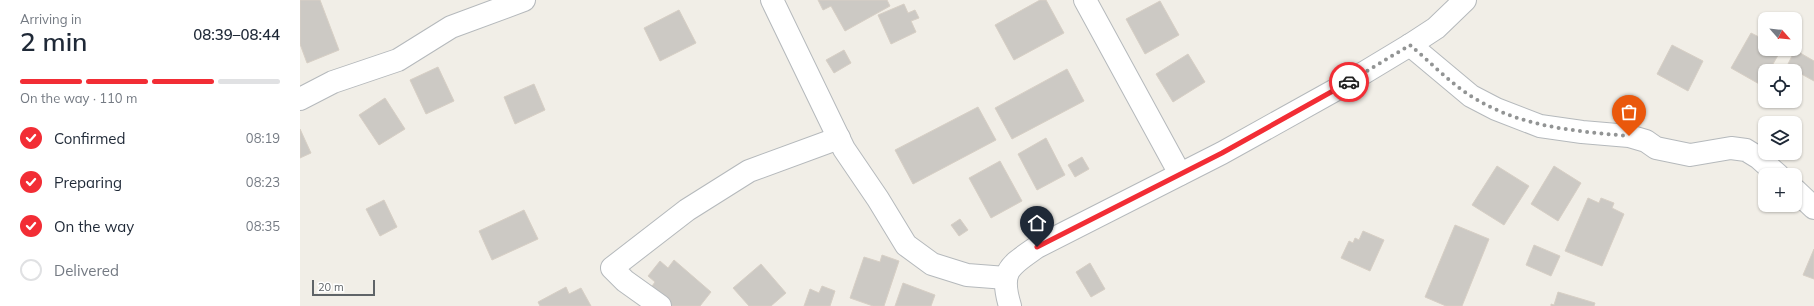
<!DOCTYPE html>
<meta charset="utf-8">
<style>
body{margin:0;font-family:Mulish,sans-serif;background:#f6f6f7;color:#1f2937;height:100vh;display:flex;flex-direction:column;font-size:15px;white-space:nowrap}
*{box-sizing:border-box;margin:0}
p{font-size:13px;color:#747a83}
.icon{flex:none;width:22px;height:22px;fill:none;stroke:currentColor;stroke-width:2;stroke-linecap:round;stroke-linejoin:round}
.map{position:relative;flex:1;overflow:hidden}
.sheet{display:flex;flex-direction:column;background:#fff;width:300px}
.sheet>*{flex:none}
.needle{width:26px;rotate:117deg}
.tools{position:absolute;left:1458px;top:12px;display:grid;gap:8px}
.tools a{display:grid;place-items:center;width:44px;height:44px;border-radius:8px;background:#fff;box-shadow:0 1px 3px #0004;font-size:20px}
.scale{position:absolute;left:12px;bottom:10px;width:63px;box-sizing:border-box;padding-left:4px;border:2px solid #5f6468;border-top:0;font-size:11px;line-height:14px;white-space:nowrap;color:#5f6468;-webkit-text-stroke:3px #fff;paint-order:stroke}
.pin{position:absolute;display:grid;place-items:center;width:34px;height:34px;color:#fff;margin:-41px -17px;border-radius:50% 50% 50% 0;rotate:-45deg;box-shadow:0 0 4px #0007}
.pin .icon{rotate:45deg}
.courier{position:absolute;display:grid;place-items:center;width:40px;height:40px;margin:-20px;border:3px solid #f22d35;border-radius:50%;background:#fff;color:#222;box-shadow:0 1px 5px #0007}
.overview em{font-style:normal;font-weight:600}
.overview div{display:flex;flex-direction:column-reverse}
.overview{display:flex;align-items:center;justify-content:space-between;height:68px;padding:0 20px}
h1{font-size:26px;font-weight:600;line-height:30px}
.bar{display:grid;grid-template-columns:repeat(4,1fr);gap:6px 4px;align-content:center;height:48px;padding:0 20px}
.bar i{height:5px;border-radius:3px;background:#e0e1e3}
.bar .on{background:#f22d35}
.bar p{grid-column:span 4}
ol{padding:0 20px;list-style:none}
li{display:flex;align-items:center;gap:12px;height:44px}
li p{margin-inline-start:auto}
li .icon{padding:4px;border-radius:50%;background:#f22d35;color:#fff;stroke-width:4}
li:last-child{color:#747a83}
li i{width:22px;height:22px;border:2px solid #e0e1e3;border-radius:50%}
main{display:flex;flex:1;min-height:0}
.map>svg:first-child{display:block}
.building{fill:#ccc9c4;stroke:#d7cfc5}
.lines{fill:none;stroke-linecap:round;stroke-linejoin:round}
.minor-casing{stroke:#b5b9bc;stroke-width:24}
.minor{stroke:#fff;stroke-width:22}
.done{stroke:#929494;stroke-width:4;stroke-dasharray:0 7.2}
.route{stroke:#f22d35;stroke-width:5}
</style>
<main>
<section class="sheet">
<div class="overview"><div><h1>2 min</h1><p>Arriving in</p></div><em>08:39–08:44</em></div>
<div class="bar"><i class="on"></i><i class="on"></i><i class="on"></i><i></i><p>On the way · 110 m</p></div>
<ol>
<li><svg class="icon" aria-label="check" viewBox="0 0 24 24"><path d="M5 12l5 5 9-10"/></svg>Confirmed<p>08:19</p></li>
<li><svg class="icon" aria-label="check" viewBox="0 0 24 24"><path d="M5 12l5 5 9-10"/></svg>Preparing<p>08:23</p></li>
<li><svg class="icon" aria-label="check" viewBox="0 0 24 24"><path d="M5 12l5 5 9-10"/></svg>On the way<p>08:35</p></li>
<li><i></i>Delivered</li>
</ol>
</section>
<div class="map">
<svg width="1514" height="306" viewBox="0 0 1514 306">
<rect width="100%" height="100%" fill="#f1eee7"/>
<!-- building -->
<g class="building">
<path d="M0 0H20L39 50 7 63 0 44Z"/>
<path d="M518 0H587L590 6 545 31 531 6 523 10Z"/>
<path d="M740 0H746L764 33 714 60 695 25Z"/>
<path d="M860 1 879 35 845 54 826 19Z"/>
<path d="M604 4 608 13 615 10 619 18 611 21 616 32 591 44 578 15Z"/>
<path d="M379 10 396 43 360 61 344 28Z"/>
<path d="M1451 33 1465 40V49L1481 50 1469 71H1465V78L1461 85 1431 68Z"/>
<path d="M1372 45 1403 61 1388 91 1357 74Z"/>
<path d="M544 50 551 63 534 73 526 60Z"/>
<path d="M1495 50 1514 61V81L1487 66Z"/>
<path d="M888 54 905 82 873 102 856 74Z"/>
<path d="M138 67 154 101 126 114 110 80Z"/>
<path d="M767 69 784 101 712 139 695 108Z"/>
<path d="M234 84 245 110 215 124 204 97Z"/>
<path d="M85 98 105 129 79 145 59 115Z"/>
<path d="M678 107 696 140 613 184 595 150Z"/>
<path d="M0 129 11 153 0 158Z"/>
<path d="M746 138 765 175 737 190 718 154Z"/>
<path d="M782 157 789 169 775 177 768 165Z"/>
<path d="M700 161 722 201 691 218 669 178Z"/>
<path d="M1197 166 1229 186 1204 225 1172 205Z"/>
<path d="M1254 166 1281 183 1258 221 1231 204Z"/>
<path d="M1288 198 1299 203 1301 198 1314 203 1312 208 1324 214 1302 266 1265 251Z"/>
<path d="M84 200 97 227 80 236 66 209Z"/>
<path d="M224 210 238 239 192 260 179 231Z"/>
<path d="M660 219 668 230 659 236 651 225Z"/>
<path d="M1155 225 1189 239 1162 306H1146L1125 297Z"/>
<path d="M1063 231 1084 240 1070 271 1041 258 1049 241 1053 243 1055 238 1059 240Z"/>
<path d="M1234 245 1260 256 1251 276 1226 265Z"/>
<path d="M1514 249V279L1503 275Z"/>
<path d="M582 255 599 261 584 306H573L550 298 564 257 580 262Z"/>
<path d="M374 260 411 292 400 306H371L350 289 355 282 348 276 360 261 368 268Z"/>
<path d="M790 263 805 289 791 297 776 272Z"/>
<path d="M461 264 486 293 471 306H449L433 288Z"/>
<path d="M603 283 635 295 631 306H595Z"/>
<path d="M522 286 535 291 530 306H504L510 289 519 293Z"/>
<path d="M266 287 269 294 281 288 291 306H240L238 302Z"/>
<path d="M1258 292 1295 303 1294 306H1251V304L1254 305Z"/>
</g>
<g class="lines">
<!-- minor casing -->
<g class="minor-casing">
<g id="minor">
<path d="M472 0 544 149 578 199 606 245 632 264 667 275 706 278"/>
<path d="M785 0 880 174"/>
<path d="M1110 45 1171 96 1196 109 1240 126 1282 132 1329 136 1346 141 1356 148 1390 155 1431 148 1446 150 1459 158 1478 175"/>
<path d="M0 99 33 82 98 60 151 27 224 0"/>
<path d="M1495 190 1514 208"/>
<path d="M360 306 325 281 312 268 387 210 449 171 539 138"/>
<path d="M710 306C699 270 710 266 737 247L922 153 1037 89 1110 45 1136 28 1165 0"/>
</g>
</g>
<!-- minor -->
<use href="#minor" class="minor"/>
</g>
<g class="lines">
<!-- done -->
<path class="done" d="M1049 82 1110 45C1129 61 1151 84 1171 96 1219 127 1274 131 1329 136"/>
<!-- route -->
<path class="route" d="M737 247 922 153 1049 82"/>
</g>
</svg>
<div class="tools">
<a><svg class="needle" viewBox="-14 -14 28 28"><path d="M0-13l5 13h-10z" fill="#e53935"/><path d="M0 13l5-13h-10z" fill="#747a83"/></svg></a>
<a><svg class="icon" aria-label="locate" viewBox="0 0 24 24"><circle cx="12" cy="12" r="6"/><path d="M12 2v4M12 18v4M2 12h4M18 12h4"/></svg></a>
<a><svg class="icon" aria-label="layers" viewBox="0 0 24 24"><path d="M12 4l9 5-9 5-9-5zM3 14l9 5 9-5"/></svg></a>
<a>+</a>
</div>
<div class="scale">20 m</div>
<div class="pin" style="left:1329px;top:136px;background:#ea580c"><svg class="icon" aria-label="bag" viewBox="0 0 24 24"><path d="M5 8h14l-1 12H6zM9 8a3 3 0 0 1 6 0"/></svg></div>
<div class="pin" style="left:737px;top:247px;background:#1f2937"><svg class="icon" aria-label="home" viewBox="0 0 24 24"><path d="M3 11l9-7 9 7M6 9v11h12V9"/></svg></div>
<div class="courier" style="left:1049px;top:82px"><svg class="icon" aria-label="car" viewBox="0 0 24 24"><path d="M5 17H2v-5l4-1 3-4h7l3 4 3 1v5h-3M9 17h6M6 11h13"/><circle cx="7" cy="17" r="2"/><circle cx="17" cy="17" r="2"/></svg></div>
</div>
</main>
